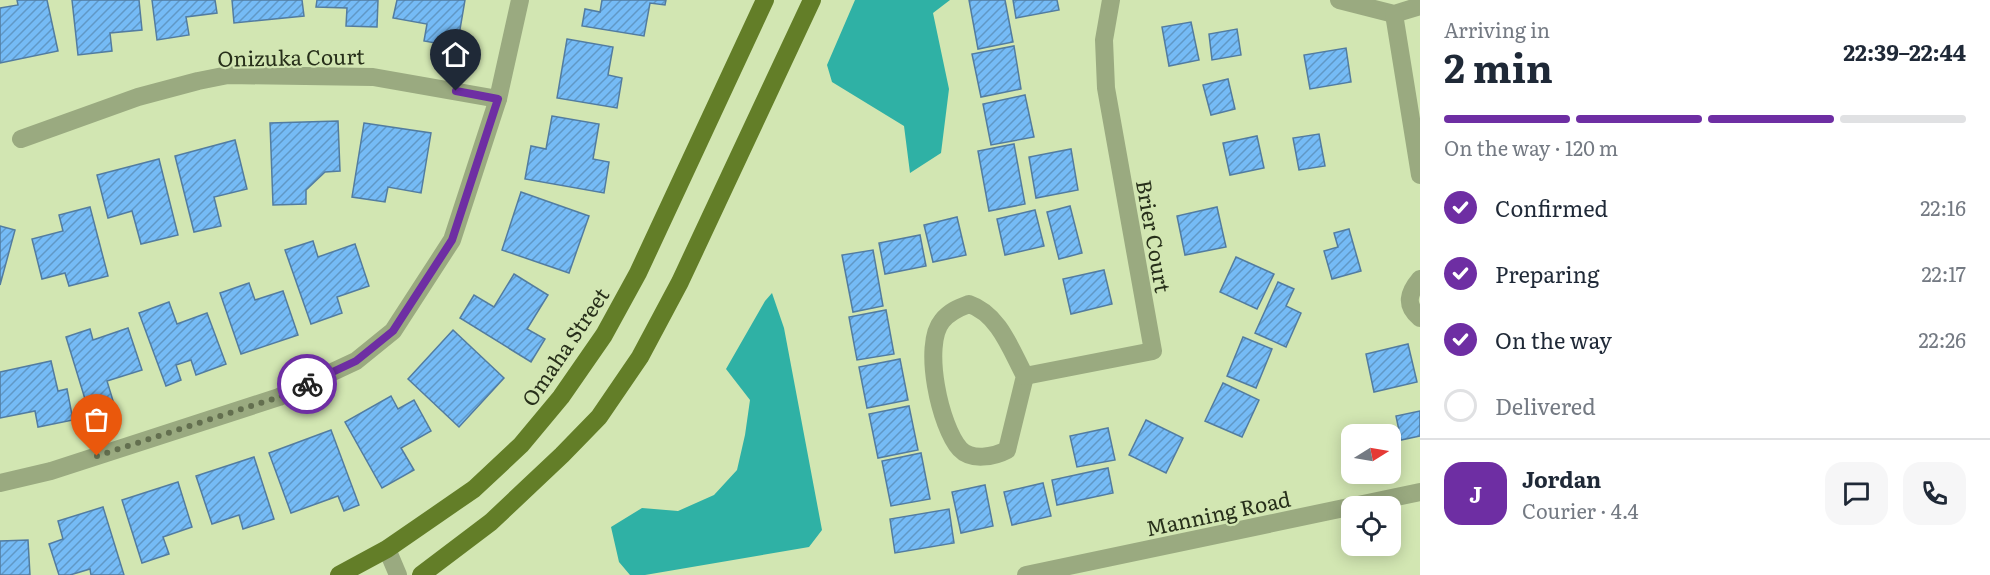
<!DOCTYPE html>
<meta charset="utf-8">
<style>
body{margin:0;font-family:Literata,serif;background:#f6f6f7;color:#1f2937;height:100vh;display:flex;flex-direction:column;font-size:22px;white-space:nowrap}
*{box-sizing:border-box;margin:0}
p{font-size:20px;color:#747a83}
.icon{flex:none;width:33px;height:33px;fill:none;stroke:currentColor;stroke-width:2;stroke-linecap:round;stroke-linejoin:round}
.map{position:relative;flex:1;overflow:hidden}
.sheet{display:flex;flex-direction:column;background:#fff;width:570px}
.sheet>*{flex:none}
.needle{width:39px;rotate:79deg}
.controls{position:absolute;left:1341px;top:424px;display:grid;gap:12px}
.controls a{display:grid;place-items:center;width:60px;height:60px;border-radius:12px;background:#fff;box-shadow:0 3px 15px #0003;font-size:30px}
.pin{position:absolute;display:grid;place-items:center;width:51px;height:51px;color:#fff;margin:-62px -26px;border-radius:50% 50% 50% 0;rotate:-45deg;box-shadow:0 0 6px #0007}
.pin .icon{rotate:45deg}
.courier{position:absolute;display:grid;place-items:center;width:60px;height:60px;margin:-30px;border:4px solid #6e2ea3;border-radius:50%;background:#fff;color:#222;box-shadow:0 2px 8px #0007}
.overview em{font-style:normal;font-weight:700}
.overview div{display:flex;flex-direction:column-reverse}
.overview{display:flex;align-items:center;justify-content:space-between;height:102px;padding:0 24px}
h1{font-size:39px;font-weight:700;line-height:45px}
.bar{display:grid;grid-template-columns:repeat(4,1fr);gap:9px 6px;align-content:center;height:72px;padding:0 24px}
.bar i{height:8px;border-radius:4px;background:#e0e1e3}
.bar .active{background:#6e2ea3}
.bar p{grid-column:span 4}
.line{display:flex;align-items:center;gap:15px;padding:0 24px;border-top:2px solid #e0e1e3}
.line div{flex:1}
.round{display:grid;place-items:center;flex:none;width:63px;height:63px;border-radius:18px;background:#f6f6f7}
ol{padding:0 24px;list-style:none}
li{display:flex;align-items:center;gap:18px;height:66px}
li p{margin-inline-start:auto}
li .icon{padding:6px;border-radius:50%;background:#6e2ea3;color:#fff;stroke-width:4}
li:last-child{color:#747a83}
li i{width:33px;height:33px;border:3px solid #e0e1e3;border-radius:50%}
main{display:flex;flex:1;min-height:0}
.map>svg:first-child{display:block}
.water{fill:#2fb1a5}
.building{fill:url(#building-hatch);stroke:#527ca0;stroke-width:1.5}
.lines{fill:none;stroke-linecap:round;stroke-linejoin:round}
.minor{stroke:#9aaa80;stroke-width:18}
.major{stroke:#637e28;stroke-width:18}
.done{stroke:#636f4f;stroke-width:6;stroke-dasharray:0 10.8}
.route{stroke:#6e2ea3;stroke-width:8}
.labels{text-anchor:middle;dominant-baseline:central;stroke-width:4.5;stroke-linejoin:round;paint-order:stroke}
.street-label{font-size:21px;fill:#272f1a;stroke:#d2e6b2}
</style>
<main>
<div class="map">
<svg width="1420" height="575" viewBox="0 0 1420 575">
<defs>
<pattern id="building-hatch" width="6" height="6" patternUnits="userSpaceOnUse" patternTransform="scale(1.5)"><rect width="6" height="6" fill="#75bbf6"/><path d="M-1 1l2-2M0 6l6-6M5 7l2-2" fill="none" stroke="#6098c6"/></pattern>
</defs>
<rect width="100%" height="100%" fill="#d2e6b2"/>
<!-- water -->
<g class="water">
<path d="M855 0H950L933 13 949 89 941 153 910 173 904 126 832 82 827 65Z"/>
<path d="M772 293 784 328 822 530 809 547 645 575H630L619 562 611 527 642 508 678 511 714 495 737 470 745 435 750 400 726 369 765 301Z"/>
</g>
<!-- building -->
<g class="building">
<path d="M17 0H47L58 51 0 63V8L18 5Z"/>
<path d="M72 0H139L142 30 110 33 112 51 78 55Z"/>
<path d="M152 0H215L217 13 186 17 189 35 157 40Z"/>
<path d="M232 0H302L304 16 234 23Z"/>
<path d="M317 0H378L377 27 346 26 347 8 316 7Z"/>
<path d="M397 0H465L457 47 424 41 427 24 393 18Z"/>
<path d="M602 0H666L665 5 650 3 644 36 582 26 585 9 600 12Z"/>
<path d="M969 0H1005L1013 42 978 49Z"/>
<path d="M1013 0H1057L1059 10 1016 18Z"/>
<path d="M1191 22 1199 60 1169 66 1162 27Z"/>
<path d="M1237 29 1241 55 1212 60 1209 34Z"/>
<path d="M567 39 613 47 608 75 622 78 617 108 557 98Z"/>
<path d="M1014 46 1021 89 981 97 972 54Z"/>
<path d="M1346 48 1351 82 1310 89 1304 55Z"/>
<path d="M1228 79 1235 109 1211 115 1203 85Z"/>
<path d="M1025 95 1034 137 991 145 983 104Z"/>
<path d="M552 116 599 124 593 159 609 162 604 193 525 179 531 146 546 149Z"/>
<path d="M338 121 340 171 325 172 306 190V204L273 205 270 123Z"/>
<path d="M364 123 431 133 421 193 388 187 385 202 352 197Z"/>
<path d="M1319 134 1325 166 1299 170 1293 138Z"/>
<path d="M1257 136 1264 168 1230 175 1223 143Z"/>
<path d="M235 140 247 189 214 197 221 226 194 232 175 156Z"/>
<path d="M1014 144 1025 204 989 211 978 151Z"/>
<path d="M1071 149 1078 190 1036 198 1029 157Z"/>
<path d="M159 159 178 235 141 244 132 211 108 218 97 175Z"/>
<path d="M521 192 589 216 569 273 502 250Z"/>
<path d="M1070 206 1082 253 1059 259 1047 212Z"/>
<path d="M90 207 108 276 69 286 65 273 42 279 32 239 63 231 59 215Z"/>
<path d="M1217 207 1226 247 1185 255 1177 216Z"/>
<path d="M1035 210 1044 246 1005 255 997 219Z"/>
<path d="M957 217 966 255 933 262 924 225Z"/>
<path d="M0 226 15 230 0 285Z"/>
<path d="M1349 229 1361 271 1332 279 1324 251 1338 247 1334 233Z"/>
<path d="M920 235 926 266 885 274 879 243Z"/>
<path d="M313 241 318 257 355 244 369 286 337 297 342 313 311 324 285 250Z"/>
<path d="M873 250 883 306 853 312 842 255Z"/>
<path d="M1236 257 1274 274 1257 309 1220 292Z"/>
<path d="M1104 270 1112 304 1071 314 1063 279Z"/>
<path d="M514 274 548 295 527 329 545 339 531 362 460 318 474 295 494 307Z"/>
<path d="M1278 282 1294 289 1286 306 1301 313 1286 347 1255 333Z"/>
<path d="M249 283 255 300 283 291 298 335 241 354 220 293Z"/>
<path d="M169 302 177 324 207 313 226 364 196 375 191 360 176 365 181 380 166 386 139 313Z"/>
<path d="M886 310 894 354 857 360 849 317Z"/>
<path d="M128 328 142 370 107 381 114 404 89 412 66 337 90 329 93 340Z"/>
<path d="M453 330 504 378 459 427 408 379Z"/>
<path d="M1243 337 1272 349 1256 388 1227 376Z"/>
<path d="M1408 344 1417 382 1374 392 1366 354Z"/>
<path d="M900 359 908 400 867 408 859 367Z"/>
<path d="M51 361 58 391 67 389 73 420 38 427 35 411 0 418V372Z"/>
<path d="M1223 383 1259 400 1242 437 1205 421Z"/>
<path d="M391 396 398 409 414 400 431 431 401 448 414 470 382 488 345 422Z"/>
<path d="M909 406 918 450 878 458 869 414Z"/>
<path d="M1420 411V436L1401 440 1396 416Z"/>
<path d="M1146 420 1183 438 1166 473 1129 455Z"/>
<path d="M1108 428 1115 460 1077 467 1070 436Z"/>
<path d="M331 430 359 505 344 511 338 496 291 513 269 453Z"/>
<path d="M921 453 930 499 891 506 882 461Z"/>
<path d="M254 457 274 519 243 529 239 515 212 524 196 476Z"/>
<path d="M1108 468 1113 493 1057 505 1052 480Z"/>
<path d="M178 482 192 527 163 537 169 554 142 563 122 500Z"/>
<path d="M1043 483 1051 516 1012 525 1004 492Z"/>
<path d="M985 485 993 526 961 533 952 492Z"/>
<path d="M103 507 124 575H91L90 569 70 575H59L49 544 63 539 58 521Z"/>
<path d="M949 509 954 543 895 553 890 519Z"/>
<path d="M28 540 30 575H0V541Z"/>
</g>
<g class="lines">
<!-- minor -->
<g class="minor">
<path d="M1339 0 1394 14 1420 6"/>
<path d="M1394 14 1420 175"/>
<path d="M21 139 138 97 198 81 228 75 373 77 498 99"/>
<path d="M1420 279C1409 292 1404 305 1420 318"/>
<path d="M969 304C999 314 1011 350 1025 376L1007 450C994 457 971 461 960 449 940 427 922 345 942 321 949 312 958 308 969 304Z"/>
<path d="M1025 376 1153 351 1106 88 1104 40 1111 0"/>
<path d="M0 483 51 471 279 397 356 361 393 331 452 240 498 99 520 0"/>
<path d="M387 549 398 575"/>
<path d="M1026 575 1420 492"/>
</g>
<!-- major -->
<g class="major">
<path d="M339 575 387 549 474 489 521 445 561 397 604 335 638 273 765 0"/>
<path d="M421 575 491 522 562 455 599 417 640 357 680 282 812 0"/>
</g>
</g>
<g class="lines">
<!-- done -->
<path class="done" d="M97 456 279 397 307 384"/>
<!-- route -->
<path class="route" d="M307 384 356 361 393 331 452 240 498 99 456 91"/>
</g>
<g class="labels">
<!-- street labels -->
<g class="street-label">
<text transform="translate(291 56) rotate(-1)">Onizuka Court</text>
<text transform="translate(1155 236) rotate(80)">Brier Court</text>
<text transform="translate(564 346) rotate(-56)">Omaha Street</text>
<text transform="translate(1218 512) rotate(-12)">Manning Road</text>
</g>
</g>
</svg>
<div class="controls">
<a><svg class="needle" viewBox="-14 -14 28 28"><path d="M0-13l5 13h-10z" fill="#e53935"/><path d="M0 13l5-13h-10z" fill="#747a83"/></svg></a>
<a><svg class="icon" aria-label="locate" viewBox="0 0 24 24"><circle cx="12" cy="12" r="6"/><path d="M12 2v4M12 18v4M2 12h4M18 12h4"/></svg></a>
</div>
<div class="pin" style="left:97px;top:456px;background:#ea580c"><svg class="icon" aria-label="bag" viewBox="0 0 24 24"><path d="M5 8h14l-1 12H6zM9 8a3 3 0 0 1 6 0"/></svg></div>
<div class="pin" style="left:456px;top:91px;background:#1f2937"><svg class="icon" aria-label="home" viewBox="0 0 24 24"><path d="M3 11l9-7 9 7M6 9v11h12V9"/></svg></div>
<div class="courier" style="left:307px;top:384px"><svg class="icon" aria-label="bike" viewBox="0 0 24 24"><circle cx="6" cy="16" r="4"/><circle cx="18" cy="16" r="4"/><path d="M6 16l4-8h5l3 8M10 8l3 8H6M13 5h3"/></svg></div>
</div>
<section class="sheet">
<div class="overview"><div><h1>2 min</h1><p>Arriving in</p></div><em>22:39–22:44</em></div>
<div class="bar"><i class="active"></i><i class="active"></i><i class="active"></i><i></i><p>On the way · 120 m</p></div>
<ol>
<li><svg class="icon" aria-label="check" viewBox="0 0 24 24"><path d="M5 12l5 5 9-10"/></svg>Confirmed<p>22:16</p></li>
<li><svg class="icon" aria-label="check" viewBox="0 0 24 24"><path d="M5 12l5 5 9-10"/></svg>Preparing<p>22:17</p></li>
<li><svg class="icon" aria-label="check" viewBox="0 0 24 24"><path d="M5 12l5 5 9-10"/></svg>On the way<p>22:26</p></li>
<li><i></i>Delivered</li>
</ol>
<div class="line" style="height:108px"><b class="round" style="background:#6e2ea3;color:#fff">J</b><div><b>Jordan</b><p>Courier · 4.4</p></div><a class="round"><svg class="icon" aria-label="chat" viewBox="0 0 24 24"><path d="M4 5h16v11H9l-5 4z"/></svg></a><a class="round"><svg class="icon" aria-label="phone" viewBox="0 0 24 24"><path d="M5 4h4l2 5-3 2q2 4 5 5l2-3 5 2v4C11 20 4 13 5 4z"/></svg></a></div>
</section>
</main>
